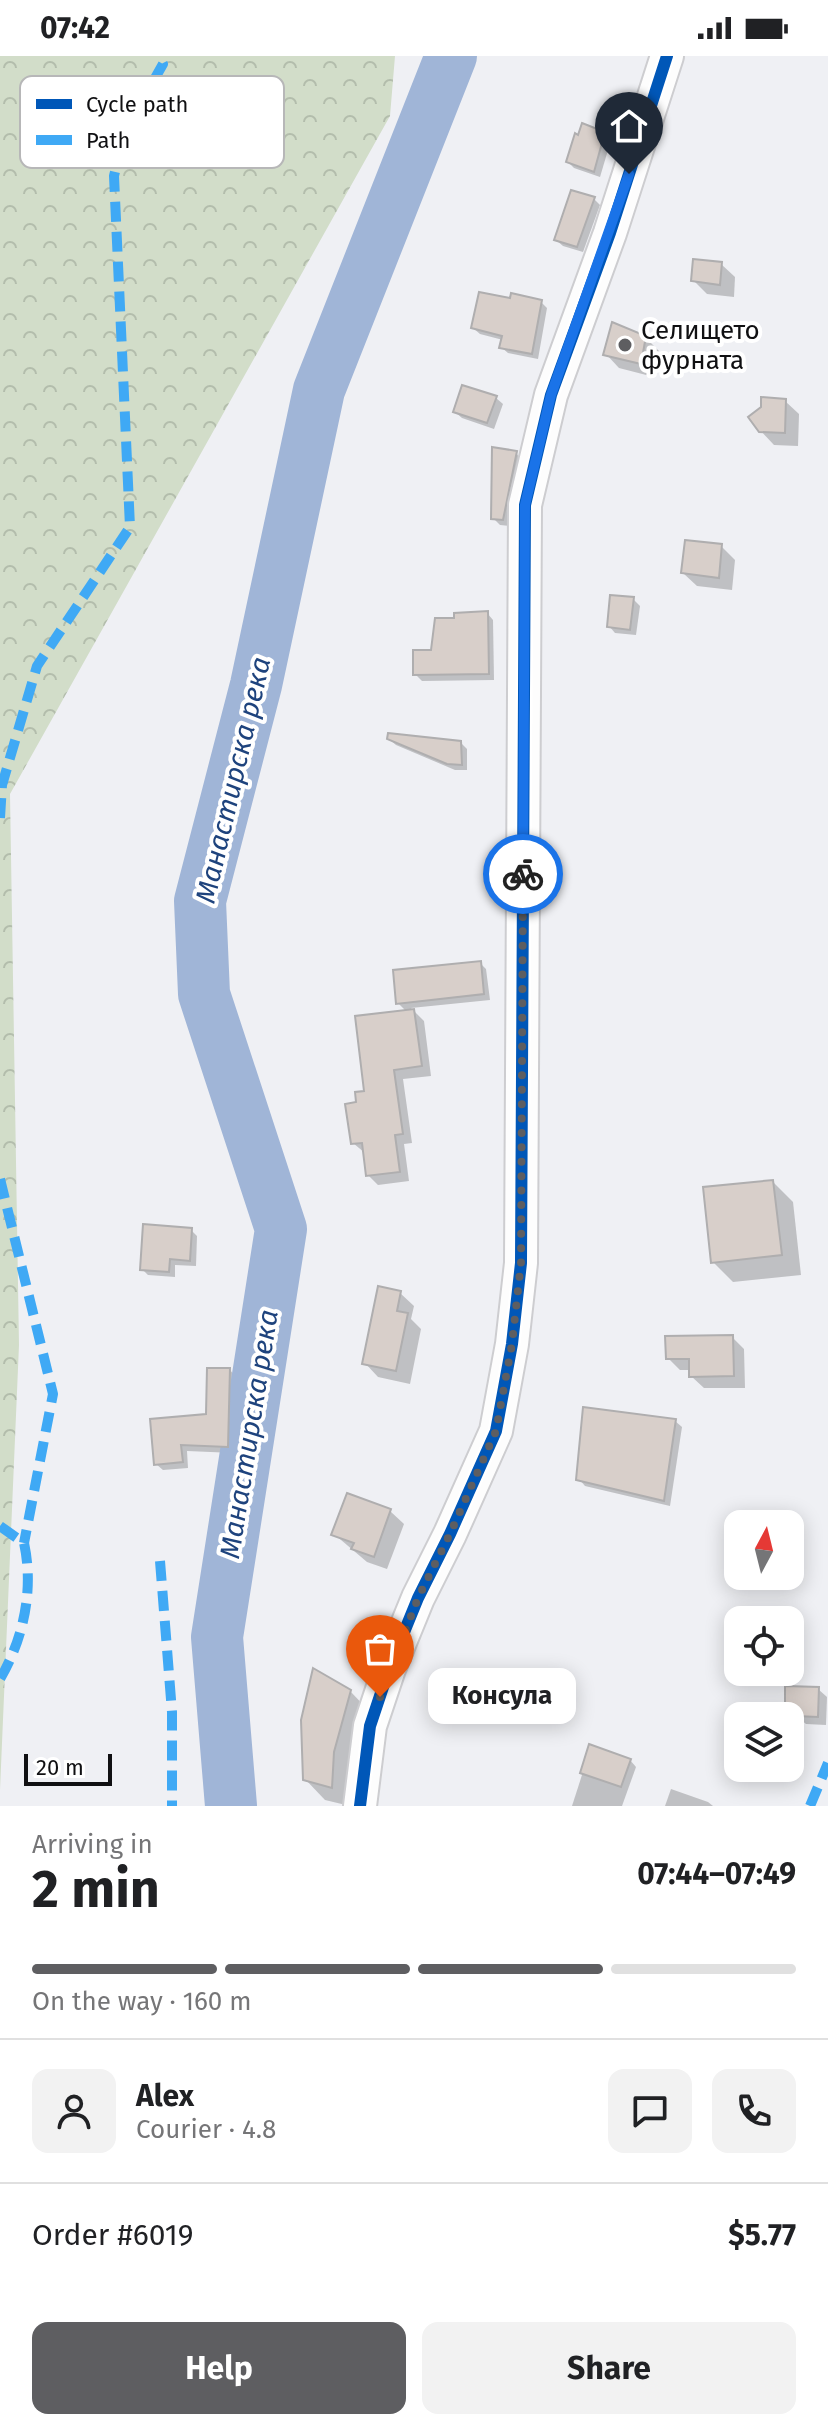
<!DOCTYPE html>
<meta charset="utf-8">
<style>
body{margin:0;font-family:"Fira Sans",sans-serif;background:#f2f2f2;color:#202124;height:100vh;display:flex;flex-direction:column;font-size:30px;white-space:nowrap}
*{box-sizing:border-box;margin:0}
p{font-size:26px;color:#757577}
.icon{flex:none;width:44px;height:44px;fill:none;stroke:currentColor;stroke-width:2;stroke-linecap:round;stroke-linejoin:round}
.map{position:relative;height:1750px;overflow:hidden}
.details{display:flex;flex-direction:column;background:#fff;flex:1}
.details>*{flex:none}
.needle{width:52px;rotate:7deg}
.buttons{position:absolute;left:724px;top:1454px;display:grid;gap:16px}
.buttons a{display:grid;place-items:center;width:80px;height:80px;border-radius:16px;background:#fff;box-shadow:0 4px 20px #0003;font-size:40px}
.scale{position:absolute;left:24px;bottom:20px;width:88px;box-sizing:border-box;padding-left:8px;border:4px solid #101012;border-top:0;font-size:22px;line-height:28px;white-space:nowrap;color:#101012;-webkit-text-stroke:6px #fff;paint-order:stroke}
.pin{position:absolute;display:grid;place-items:center;width:68px;height:68px;color:#fff;margin:-82px -34px;border-radius:50% 50% 50% 0;rotate:-45deg;box-shadow:0 0 8px #0007}
.pin .icon{rotate:45deg}
.courier{position:absolute;display:grid;place-items:center;width:80px;height:80px;margin:-40px;border:6px solid #1a73e8;border-radius:50%;background:#fff;color:#222;box-shadow:0 2px 10px #0007}
.bubble{position:absolute;height:56px;border-radius:16px;background:#fff;box-shadow:0 4px 20px #0003;font-size:26px;font-weight:700;line-height:56px;text-align:center}
.summary em{font-style:normal;font-weight:700}
.summary div{display:flex;flex-direction:column-reverse}
.summary{display:flex;align-items:center;justify-content:space-between;height:136px;padding:0 32px}
h1{font-size:52px;font-weight:700;line-height:60px}
.bar{display:grid;grid-template-columns:repeat(4,1fr);gap:12px 8px;align-content:center;height:96px;padding:0 32px}
.bar i{height:10px;border-radius:6px;background:#e0e0e0}
.bar .selected{background:#5e5e61}
.bar p{grid-column:span 4}
.line{display:flex;align-items:center;gap:20px;padding:0 32px;border-top:2px solid #e0e0e0}
.line div{flex:1}
.round{display:grid;place-items:center;flex:none;width:84px;height:84px;border-radius:16px;background:#f2f2f2}
.cta{display:flex;gap:16px;margin-top:auto;padding:16px 32px}
.cta a{flex:1;height:92px;border-radius:16px;background:#5e5e61;color:#fff;font-size:32px;font-weight:700;line-height:92px;text-align:center}
.cta a+a{background:#f2f2f2;color:#202124}
.status{display:flex;justify-content:space-between;align-items:center;height:56px;padding:0 40px;background:#fff;direction:ltr}
.status svg{height:22px;fill:currentColor}
.map>svg:first-child{display:block}
.forest{fill:url(#forest-crowns)}
.shadow{fill:#0003}
.lines{fill:none;stroke-linecap:round;stroke-linejoin:round}
.river{stroke:#a0b5d7;stroke-width:52}
.building{fill:#d8cfca;stroke:#afaeaf;stroke-width:2}
.minor-casing{stroke:#cdcdd0;stroke-width:36}
.minor{stroke:#fdfdfd;stroke-width:32}
.quiet{stroke:#3fa9f5;stroke-width:10;stroke-dasharray:20 10;stroke-linecap:butt}
.cycleway-casing{stroke:#fff;stroke-width:17}
.cycleway{stroke:#0057b8;stroke-width:12}
.done{stroke:#5e5e61;stroke-width:8;stroke-dasharray:0 14.4}
.route{stroke:#1a73e8;stroke-width:10}
.poi-dot{fill:#5e5e61;stroke:#fff;stroke-width:3}
.labels{text-anchor:middle;dominant-baseline:central;stroke-width:8;stroke-linejoin:round;paint-order:stroke}
.poi-label{font-size:26px;fill:#101012;stroke:#fff;text-anchor:start}
.water-label{font-size:28px;font-style:italic;fill:#1e437d;stroke:#fff}
.key{fill:#fff;stroke:#b7b7b8;stroke-width:2}
.key-label{font-size:22px;fill:#101012}
</style>
<div class="status"><b>07:42</b><svg viewBox="0 0 49 12"><path d="M0 12V9h3v3zM5 12V6h3v6zM10 12V3h3v9zM15 12V0h3v12zM26 1h20v11H26zM47 4h2v5h-2z"/></svg></div>
<div class="map">
<svg width="828" height="1750" viewBox="0 0 828 1750">
<defs>
<pattern id="forest-crowns" width="20" height="18" patternUnits="userSpaceOnUse" patternTransform="scale(2)"><rect width="20" height="18" fill="#d2ddc9"/><path d="M2 6a3 3 0 1 1 6 0M12 15a3 3 0 1 1 6 0" fill="none" stroke="#b3bdac"/></pattern>
</defs>
<rect width="100%" height="100%" fill="#eff0f4"/>
<!-- forest -->
<path class="forest" d="M0 0H395L390 60 10 738 19 1289 0 1734Z"/>
<!-- shadow -->
<g class="shadow">
<path d="M604 78 611 84 600 121 574 112 568 106Z"/>
<path d="M594 143 600 149 583 196 563 190 556 184Z"/>
<path d="M721 208 735 221 734 241 707 238 693 224Z"/>
<path d="M541 246 547 252 538 303 508 297 501 291 503 284 480 278 473 272Z"/>
<path d="M645 281 659 295 654 321 619 312 606 298Z"/>
<path d="M496 342 503 348 494 373 462 362 455 356Z"/>
<path d="M785 345 799 358 798 390 774 389 760 374Z"/>
<path d="M516 397 522 404 510 470 500 469 493 462Z"/>
<path d="M721 490 735 504 732 534 697 530 683 517Z"/>
<path d="M633 543 640 550 636 579 615 577 609 570Z"/>
<path d="M487 557 493 564 494 624 422 625 415 618 456 564Z"/>
<path d="M389 683 460 686 467 693V714H455L396 689Z"/>
<path d="M480 907 486 913 490 944 411 952 424 965 431 1020 403 1023 412 1087 404 1088 409 1125 378 1129 368 1119 365 1097 353 1087 359 1048 407 956 398 947Z"/>
<path d="M773 1126 793 1146 801 1219 733 1226 713 1206Z"/>
<path d="M191 1174 197 1180 196 1210 175 1209V1221L148 1219 142 1213Z"/>
<path d="M400 1237 414 1250 411 1263 421 1273 410 1328 378 1321 365 1307Z"/>
<path d="M732 1281 744 1293 745 1332H704L691 1320V1314H680L668 1302Z"/>
<path d="M230 1314 236 1321 234 1397 187 1395 188 1412 163 1414 156 1408 208 1360Z"/>
<path d="M675 1365 682 1371 670 1450 585 1430 579 1423Z"/>
<path d="M390 1455 404 1468 387 1513 367 1506 334 1478Z"/>
<path d="M818 1633 827 1641 826 1669 806 1668 787 1652Z"/>
<path d="M350 1635 370 1656 350 1750 325 1744 305 1723Z"/>
<path d="M591 1691 630 1704 636 1711 622 1750H572Z"/>
<path d="M671 1733 708 1746 713 1750H665Z"/>
</g>
<g class="lines">
<!-- river -->
<path class="river" d="M231 1750 217 1581 281 1173 204 938 200 845 256 629 319 334 451 0"/>
</g>
<!-- building -->
<g class="building">
<path d="M582 67 605 76 594 116 566 106 575 77 578 79Z"/>
<path d="M571 134 595 141 577 191 554 184Z"/>
<path d="M693 203 722 206 720 229 691 225Z"/>
<path d="M479 236 510 242 511 237 542 244 532 298 499 292 502 280 471 272Z"/>
<path d="M612 266 646 280 641 308 603 299Z"/>
<path d="M462 329 497 340 487 367 453 356Z"/>
<path d="M761 341 786 343 785 377 759 376 748 361 761 351Z"/>
<path d="M492 391 517 395 503 464 491 463Z"/>
<path d="M685 484 722 488 719 522 681 517Z"/>
<path d="M610 539 634 541 630 574 607 571Z"/>
<path d="M488 555 489 618 413 619V594H431L435 562H454V557Z"/>
<path d="M388 677 461 685 462 709 447 708 387 683Z"/>
<path d="M481 905 484 938 396 948 393 914Z"/>
<path d="M414 953 422 1010 394 1014 403 1078 395 1079 400 1116 366 1120 362 1087 351 1088 345 1048 356 1046 355 1036 364 1035 355 960Z"/>
<path d="M773 1124 782 1199 711 1207 703 1131Z"/>
<path d="M143 1168 192 1172 190 1205 170 1203 169 1216 140 1214Z"/>
<path d="M378 1230 401 1235 397 1255 408 1257 396 1315 362 1308Z"/>
<path d="M733 1279 734 1320 689 1321V1303H666L665 1280Z"/>
<path d="M207 1312H230L228 1391 181 1389 183 1406 154 1409 150 1363 206 1358Z"/>
<path d="M583 1351 676 1363 664 1445 576 1424Z"/>
<path d="M347 1437 391 1453 374 1501 351 1493 354 1487 331 1479Z"/>
<path d="M313 1612 351 1634 334 1696 332 1732 303 1724 301 1664Z"/>
<path d="M785 1630 819 1631 818 1661 795 1660V1654L785 1653Z"/>
<path d="M589 1688 631 1703 621 1731 580 1717Z"/>
</g>
<g class="lines">
<!-- minor casing -->
<g class="minor-casing">
<path id="minor" d="M360 1750 370 1670 389 1613 418 1542 450 1478 496 1375 512 1288 521 1207 525 449 551 339 610 177 667 0"/>
</g>
<!-- minor -->
<use href="#minor" class="minor"/>
<!-- quiet -->
<g class="quiet">
<path d="M0 762 2 729 37 610 130 471 114 120 124 77 163 8 159 0"/>
<path d="M0 1123 53 1338 24 1487"/>
<path d="M0 1470 24 1487C34 1533 24 1582 0 1623"/>
<path d="M160 1505 172 1656V1750"/>
<path d="M810 1750 828 1707"/>
</g>
<!-- cycleway casing -->
<g class="cycleway-casing">
<path id="cycleway" d="M360 1750 370 1670 389 1613 418 1542 450 1478 496 1375 512 1288 521 1207 525 449 551 339 610 177 667 0"/>
</g>
<!-- cycleway -->
<use href="#cycleway" class="cycleway"/>
</g>
<g class="lines">
<!-- done -->
<path class="done" d="M380 1641 418 1542 450 1478 496 1375 512 1288 521 1207 523 818"/>
<!-- route -->
<path class="route" d="M523 818 525 449 551 339 629 118"/>
</g>
<!-- markers -->
<circle class="poi-dot" cx="625" cy="289" r="8"/>
<g class="labels">
<!-- poi labels -->
<g class="poi-label">
<text x="641" y="274">Селището<tspan x="641" dy="30">фурната</tspan></text>
</g>
<!-- water labels -->
<g class="water-label">
<text transform="translate(233 724) rotate(-77)">Манастирска река</text>
<text transform="translate(249 1378) rotate(-81)">Манастирска река</text>
</g>
</g>
<!-- legend -->
<rect x="20" y="20" width="264" height="92" rx="12" class="key"/>
<rect x="36" y="43" width="36" height="10" fill="#0057b8"/>
<rect x="36" y="79" width="36" height="10" fill="#3fa9f5"/>
<g class="key-label">
<text x="86" y="56">Cycle path</text>
<text x="86" y="92">Path</text>
</g>
</svg>
<div class="buttons">
<a><svg class="needle" viewBox="-14 -14 28 28"><path d="M0-13l5 13h-10z" fill="#e53935"/><path d="M0 13l5-13h-10z" fill="#757577"/></svg></a>
<a><svg class="icon" aria-label="locate" viewBox="0 0 24 24"><circle cx="12" cy="12" r="6"/><path d="M12 2v4M12 18v4M2 12h4M18 12h4"/></svg></a>
<a><svg class="icon" aria-label="layers" viewBox="0 0 24 24"><path d="M12 4l9 5-9 5-9-5zM3 14l9 5 9-5"/></svg></a>
</div>
<div class="scale">20 m</div>
<div class="pin" style="left:380px;top:1641px;background:#ea580c"><svg class="icon" aria-label="bag" viewBox="0 0 24 24"><path d="M5 8h14l-1 12H6zM9 8a3 3 0 0 1 6 0"/></svg></div>
<div class="pin" style="left:629px;top:118px;background:#1f2937"><svg class="icon" aria-label="home" viewBox="0 0 24 24"><path d="M3 11l9-7 9 7M6 9v11h12V9"/></svg></div>
<div class="courier" style="left:523px;top:818px"><svg class="icon" aria-label="bike" viewBox="0 0 24 24"><circle cx="6" cy="16" r="4"/><circle cx="18" cy="16" r="4"/><path d="M6 16l4-8h5l3 8M10 8l3 8H6M13 5h3"/></svg></div>
<div class="bubble" style="left:428px;top:1612px;width:148px">Консула</div>
</div>
<section class="details">
<div class="summary"><div><h1>2 min</h1><p>Arriving in</p></div><em>07:44–07:49</em></div>
<div class="bar"><i class="selected"></i><i class="selected"></i><i class="selected"></i><i></i><p>On the way · 160 m</p></div>
<div class="line" style="height:144px"><a class="round"><svg class="icon" aria-label="person" viewBox="0 0 24 24"><circle cx="12" cy="8" r="4"/><path d="M4 21q1-7 8-7t8 7"/></svg></a><div><b>Alex</b><p>Courier · 4.8</p></div><a class="round"><svg class="icon" aria-label="chat" viewBox="0 0 24 24"><path d="M4 5h16v11H9l-5 4z"/></svg></a><a class="round"><svg class="icon" aria-label="phone" viewBox="0 0 24 24"><path d="M5 4h4l2 5-3 2q2 4 5 5l2-3 5 2v4C11 20 4 13 5 4z"/></svg></a></div>
<div class="line" style="height:104px"><div>Order #6019</div><b>$5.77</b></div>
<div class="cta"><a>Help</a><a>Share</a></div>
</section>
